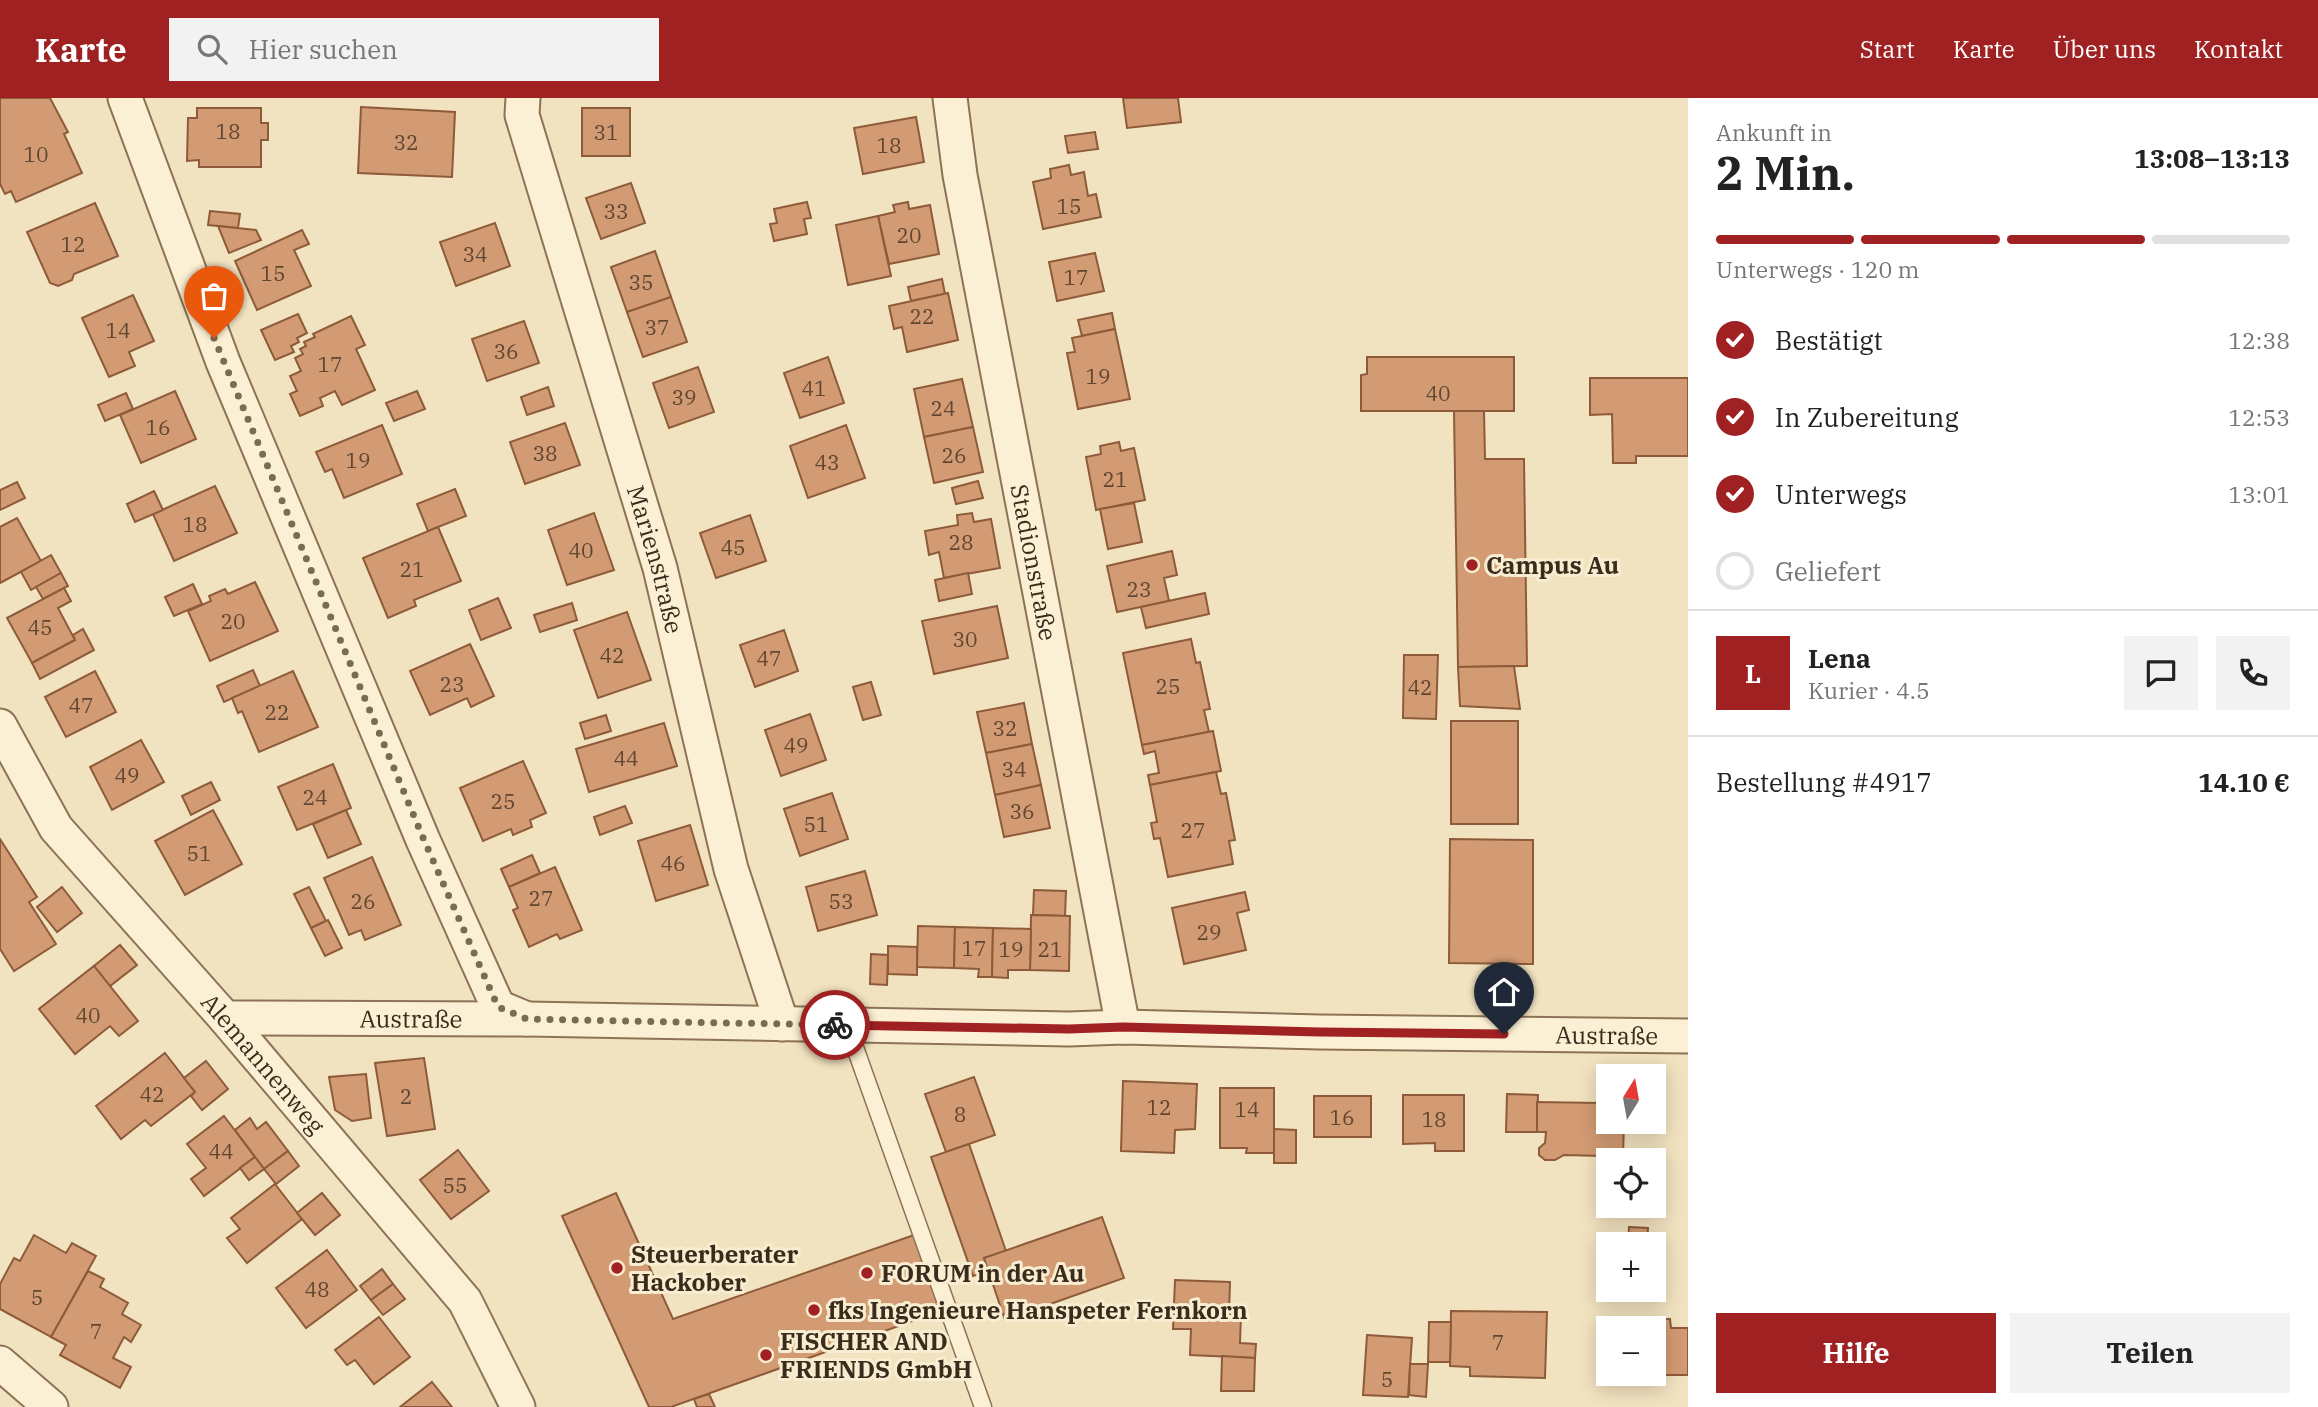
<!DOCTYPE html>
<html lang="de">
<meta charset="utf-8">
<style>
body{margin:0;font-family:"IBM Plex Serif",serif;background:#f2f2f2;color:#222;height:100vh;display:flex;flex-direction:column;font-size:26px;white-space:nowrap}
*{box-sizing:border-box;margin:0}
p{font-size:23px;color:#767676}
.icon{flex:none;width:38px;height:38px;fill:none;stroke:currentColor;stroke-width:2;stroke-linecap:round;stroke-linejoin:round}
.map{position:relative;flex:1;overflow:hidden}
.drawer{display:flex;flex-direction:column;background:#fff;width:630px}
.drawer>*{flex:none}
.needle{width:46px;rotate:11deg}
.tools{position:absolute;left:1596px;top:966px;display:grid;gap:14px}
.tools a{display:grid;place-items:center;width:70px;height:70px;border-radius:0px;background:#fff;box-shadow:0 4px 18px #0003;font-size:35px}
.pin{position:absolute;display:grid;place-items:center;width:60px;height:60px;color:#fff;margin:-72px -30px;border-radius:50% 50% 50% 0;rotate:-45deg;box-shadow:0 0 7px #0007}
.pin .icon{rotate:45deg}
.courier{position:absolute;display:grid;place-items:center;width:70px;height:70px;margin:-35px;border:5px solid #a02122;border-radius:50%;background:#fff;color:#222;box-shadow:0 2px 9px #0007}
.overview em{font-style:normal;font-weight:700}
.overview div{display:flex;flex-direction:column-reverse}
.overview{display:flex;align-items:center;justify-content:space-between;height:119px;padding:0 28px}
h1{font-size:46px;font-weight:700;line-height:52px}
.bar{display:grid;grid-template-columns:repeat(4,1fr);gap:10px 7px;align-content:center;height:84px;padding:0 28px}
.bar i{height:9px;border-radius:5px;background:#e0e0e0}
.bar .selected{background:#a02122}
.bar p{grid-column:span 4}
.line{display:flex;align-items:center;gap:18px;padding:0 28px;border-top:2px solid #e0e0e0}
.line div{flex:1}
.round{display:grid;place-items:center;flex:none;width:74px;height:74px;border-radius:0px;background:#f2f2f2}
ol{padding:0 28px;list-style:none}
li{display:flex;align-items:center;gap:21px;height:77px}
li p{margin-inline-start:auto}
li .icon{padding:7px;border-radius:50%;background:#a02122;color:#fff;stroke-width:4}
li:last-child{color:#767676}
li i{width:38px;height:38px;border:4px solid #e0e0e0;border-radius:50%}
.button{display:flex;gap:14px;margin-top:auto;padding:14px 28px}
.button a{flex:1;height:80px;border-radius:0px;background:#a02122;color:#fff;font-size:28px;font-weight:700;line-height:80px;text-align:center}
.button a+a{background:#f2f2f2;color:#222}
header{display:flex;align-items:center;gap:42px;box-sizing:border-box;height:98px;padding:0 35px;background:#a02122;color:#fff}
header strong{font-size:33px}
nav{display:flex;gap:38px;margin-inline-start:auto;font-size:24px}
.search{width:490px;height:63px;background:#f2f2f2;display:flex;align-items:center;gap:18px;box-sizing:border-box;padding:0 24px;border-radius:0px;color:#767676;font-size:26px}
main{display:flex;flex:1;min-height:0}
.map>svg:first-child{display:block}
.building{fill:#d39b73;stroke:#8e5b3a;stroke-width:2}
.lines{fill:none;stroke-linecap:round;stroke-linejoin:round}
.lane-casing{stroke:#8c7356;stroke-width:19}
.street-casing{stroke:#8c7356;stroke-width:37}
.lane{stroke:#fcf0d4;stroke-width:16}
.street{stroke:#fcf0d4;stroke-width:33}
.done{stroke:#7b6b55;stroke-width:7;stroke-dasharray:0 12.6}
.route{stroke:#a02122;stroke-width:9}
.poi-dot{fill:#a02122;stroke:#f8edd0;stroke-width:2.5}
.labels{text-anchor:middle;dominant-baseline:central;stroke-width:6;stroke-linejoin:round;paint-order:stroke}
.number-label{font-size:21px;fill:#614732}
.street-label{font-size:24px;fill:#3b2b1c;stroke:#f8edd0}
.poi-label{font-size:24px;font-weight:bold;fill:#3b2b1c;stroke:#f8edd0;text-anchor:start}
</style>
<header>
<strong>Karte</strong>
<div class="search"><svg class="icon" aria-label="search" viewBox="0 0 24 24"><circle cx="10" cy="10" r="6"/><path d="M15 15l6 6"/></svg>Hier suchen</div>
<nav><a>Start</a><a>Karte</a><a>Über uns</a><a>Kontakt</a></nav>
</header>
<main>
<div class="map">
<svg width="1688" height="1309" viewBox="0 0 1688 1309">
<rect width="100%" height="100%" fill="#f2e3c0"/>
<!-- building -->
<g class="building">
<path d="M0 0H50L68 34 64 36 82 75 16 104 11 93 5 96 0 86Z"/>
<path d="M1123 0H1178L1181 24 1127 30Z"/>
<path d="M361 9 455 14 452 79 358 75Z"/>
<path d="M197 10H261V25H268V42H261V69H199V62L187 63 188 20H197Z"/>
<rect x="582" y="10" width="48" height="48"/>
<path d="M916 19 924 64 863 76 854 30Z"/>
<path d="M1095 34 1098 51 1068 55 1065 38Z"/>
<path d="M1069 67 1071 77 1084 74 1088 98 1096 96 1101 119 1043 131 1033 84 1051 80 1050 71Z"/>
<path d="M631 85 645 125 601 141 586 100Z"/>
<path d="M807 104 811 120 804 121 807 136 774 143 770 126 777 125 774 111Z"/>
<path d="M908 104 909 111 930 107 939 156 889 166 878 118 895 114 893 107Z"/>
<path d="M95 105 118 158 74 176 72 182 58 188 50 185 27 134Z"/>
<path d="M210 113 240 116 238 130 208 127Z"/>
<path d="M878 118 891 178 848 187 836 127Z"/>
<path d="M495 125 510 168 456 188 440 144Z"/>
<path d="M218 128 256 132 261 142 229 155Z"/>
<path d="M302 132 309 146 294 152 311 188 257 212 235 163Z"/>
<path d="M655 153 671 199 627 214 611 169Z"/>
<path d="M1095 155 1104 193 1057 203 1049 164Z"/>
<path d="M942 181 945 196 911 203 908 189Z"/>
<path d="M948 195 958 242 907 254 902 229 894 231 889 208Z"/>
<path d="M133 197 154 243 129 254 135 268 109 279 82 220Z"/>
<path d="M671 199 687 244 643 259 627 214Z"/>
<path d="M1112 215 1115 231 1082 238 1078 222Z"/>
<path d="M298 216 307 235 297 240 299 244 291 248 294 254 275 262 261 232Z"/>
<path d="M351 218 365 247 356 251 375 292 342 307 335 293 320 300 323 308 300 318 290 296 297 293 290 278 301 273 295 260 303 256 300 251 306 248 304 244 315 239 313 236Z"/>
<path d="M524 223 539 265 487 283 472 241Z"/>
<path d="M1115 231 1130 301 1078 311 1067 255 1075 254 1072 240Z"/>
<path d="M828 259 844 305 800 320 784 275Z"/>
<path d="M1367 259H1514V313H1361V277L1367 276Z"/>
<path d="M698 269 714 314 669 330 653 285Z"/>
<path d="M1590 280H1688V358H1636V365H1613L1612 316 1590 317Z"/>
<path d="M962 281 973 329 924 339 914 291Z"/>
<path d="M548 289 554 308 527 317 521 299Z"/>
<path d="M175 293 196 341 141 365 120 317Z"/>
<path d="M417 293 425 311 394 323 386 305Z"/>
<path d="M126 295 133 311 105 323 98 307Z"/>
<path d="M1454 313H1484L1485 361H1524L1527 568 1458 569Z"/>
<path d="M565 325 580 367 525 386 510 344Z"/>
<path d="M382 327 402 376 344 400 332 371 325 374 316 354Z"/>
<path d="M846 327 865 380 808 400 790 348Z"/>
<path d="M973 329 983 374 934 385 924 339Z"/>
<path d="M1119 344 1121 353 1134 350 1145 402 1096 412 1086 359 1101 356 1100 348Z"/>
<path d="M978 383 983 400 956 406 952 390Z"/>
<path d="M17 384 25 400 0 412V392Z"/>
<path d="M215 388 237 435 174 463 153 416Z"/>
<path d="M455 391 466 418 428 433 417 406Z"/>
<path d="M154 393 163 412 135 424 127 406Z"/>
<path d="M1134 405 1142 444 1108 451 1100 411Z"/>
<path d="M594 415 614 472 567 487 548 432Z"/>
<path d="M972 415 974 424 991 421 1000 470 944 480 939 454 929 457 925 433 958 427 957 417Z"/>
<path d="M750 417 766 463 716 480 700 435Z"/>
<path d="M17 420 41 463 0 485V429Z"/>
<path d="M438 429 461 483 414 502 416 508 388 520 363 460Z"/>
<path d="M1172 453 1177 477 1164 480 1169 503 1117 514 1107 468Z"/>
<path d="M51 457 61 475 31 492 21 474Z"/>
<path d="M61 475 68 488 43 501 36 489Z"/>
<path d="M968 475 972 496 939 503 935 482Z"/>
<path d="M255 484 278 533 210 563 188 513 211 503 209 498 225 491 228 496Z"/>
<path d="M193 486 202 506 174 518 165 499Z"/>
<path d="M64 490 71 503 58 510 75 542 32 565 7 520Z"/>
<path d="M1205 495 1209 516 1146 530 1141 509Z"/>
<path d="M498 500 511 530 481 542 469 512Z"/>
<path d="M572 505 577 522 540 534 534 517Z"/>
<path d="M997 508 1008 560 934 576 922 523Z"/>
<path d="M627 514 651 582 598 600 574 532Z"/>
<path d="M83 531 94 552 40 581 32 565 75 542 73 537Z"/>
<path d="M784 532 798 573 755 589 740 547Z"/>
<path d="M1191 541 1196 565 1200 564 1210 611 1204 612 1209 634 1142 647 1123 555Z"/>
<path d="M470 546 494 598 471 609 467 600 430 617 410 573Z"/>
<path d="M1404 557H1438L1436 621 1403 620Z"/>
<path d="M1514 568 1520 611 1460 608 1458 569Z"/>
<path d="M253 572 260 588 224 604 217 588Z"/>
<path d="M95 573 116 614 66 639 45 599Z"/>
<path d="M293 573 318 629 259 654 242 613 238 615 232 600Z"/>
<path d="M871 584 881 617 863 622 853 589Z"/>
<path d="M1024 605 1032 646 986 655 977 614Z"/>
<path d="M810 616 826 662 781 678 765 632Z"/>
<path d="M606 617 611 633 585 641 580 625Z"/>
<rect x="1451" y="623" width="67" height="103"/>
<path d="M664 625 677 668 589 694 576 651Z"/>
<path d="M1213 633 1221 673 1150 687 1148 677 1159 675 1155 653 1144 656 1142 647Z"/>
<path d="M141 642 164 684 112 712 90 669Z"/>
<path d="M1032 646 1041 687 995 697 986 655Z"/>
<path d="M523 663 546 715 530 722 532 729 513 737 511 731 483 743 460 690Z"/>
<path d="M333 666 351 710 297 732 278 689Z"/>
<path d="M1216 674 1221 696 1226 695 1235 742 1229 743 1233 766 1168 779 1160 740 1154 741 1151 725 1157 724 1150 687Z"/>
<path d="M211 684 220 702 191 717 182 698Z"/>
<path d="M1041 687 1050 730 1004 739 995 697Z"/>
<path d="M832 695 848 741 800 758 784 711Z"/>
<path d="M625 708 632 725 600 737 594 719Z"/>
<path d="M213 712 242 766 185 797 155 743Z"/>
<path d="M346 712 361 746 328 760 313 726Z"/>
<path d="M690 727 708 787 656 803 638 743Z"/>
<path d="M0 741 37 799 29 804 56 846 14 873 0 851Z"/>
<path d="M1450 741 1533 742V866L1449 865Z"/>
<path d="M532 757 540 775 509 789 501 771Z"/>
<path d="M372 759 401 827 365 842 361 832 349 837 324 780Z"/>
<path d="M555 769 582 832 560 841 557 836 529 849 513 812 518 810 509 789Z"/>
<path d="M865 773 877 817 818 833 806 789Z"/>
<path d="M62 789 82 815 57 834 37 809Z"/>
<path d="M309 789 326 823 311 830 294 796Z"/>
<path d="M1034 792 1066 793 1065 818 1033 817Z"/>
<path d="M1245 794 1249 812 1237 815 1246 852 1184 866 1172 810Z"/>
<path d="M1031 817 1070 818 1069 873 1030 872Z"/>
<path d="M328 822 342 850 325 858 311 830Z"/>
<path d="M918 828 955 829 954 870 917 869Z"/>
<path d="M955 829 993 830 992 879H978L979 871 954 870Z"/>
<path d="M993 830 1031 831 1030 872H1008V880L992 879Z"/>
<path d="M120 847 137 867 110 888 94 868Z"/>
<path d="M888 848 917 849V877L888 876Z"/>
<path d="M871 856 888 857 887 887 870 886Z"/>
<path d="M94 868 138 923 119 938 110 928 75 956 39 911Z"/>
<path d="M165 955 195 994 151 1028 145 1022 121 1041 96 1008Z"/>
<path d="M424 960 435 1031 387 1038 375 965Z"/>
<path d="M206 963 228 991 202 1012 191 998 195 994 184 980Z"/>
<path d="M366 976 371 1020 352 1023 335 1012 329 979Z"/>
<path d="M974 979 995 1037 946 1054 925 996Z"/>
<path d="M1123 983 1197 986 1195 1031 1175 1032 1174 1055 1121 1053Z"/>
<path d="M1220 990H1274V1055H1246L1247 1050H1220Z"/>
<path d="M1507 996 1538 997 1537 1034H1506Z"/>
<path d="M1403 997H1464V1053H1435V1045L1403 1046Z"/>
<rect x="1314" y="998" width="57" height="41"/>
<path d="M1601 998 1608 999V1024H1624L1623 1059H1614V1062H1608V1064H1602V1058L1564 1057 1555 1062H1545L1539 1057V1050L1545 1045 1546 1034H1537V1004L1601 1005Z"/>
<path d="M224 1018 255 1059 204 1098 191 1081 206 1070 187 1046Z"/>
<path d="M250 1020 257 1031 266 1024 288 1053 264 1071 235 1032Z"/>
<path d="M1274 1031 1296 1032V1065H1274Z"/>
<path d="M969 1046 1006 1153 984 1160 988 1173 973 1178 931 1059Z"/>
<path d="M458 1052 489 1093 451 1121 420 1082Z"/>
<path d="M288 1053 299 1068 276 1086 264 1071Z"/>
<path d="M255 1059 264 1071 249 1082 240 1070Z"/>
<path d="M275 1086 302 1121 247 1165 227 1140 240 1131 231 1120Z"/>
<path d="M322 1095 340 1117 315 1137 297 1115Z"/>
<path d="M616 1095 673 1221 914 1137 941 1213 671 1309H649L562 1118Z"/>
<path d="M1102 1119 1124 1180 1005 1222 984 1160Z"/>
<path d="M1629 1129 1648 1130 1647 1146H1628Z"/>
<path d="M34 1137 66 1155 72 1145 96 1158 51 1239 0 1211V1186L14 1160 20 1163Z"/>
<path d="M327 1152 357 1192 306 1230 276 1190Z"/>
<path d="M382 1171 393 1186 371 1202 360 1188Z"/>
<path d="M88 1173 104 1181 100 1189 128 1205 122 1216 141 1227 131 1244 124 1239 113 1260 131 1269 120 1290 60 1257 66 1247 51 1239Z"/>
<path d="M1175 1182 1230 1184 1229 1216 1241 1217 1240 1245 1256 1246 1255 1260 1190 1257 1191 1231H1173Z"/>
<path d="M393 1186 405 1201 383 1217 371 1202Z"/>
<path d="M1451 1213 1547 1214 1545 1280 1470 1278V1269L1450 1268Z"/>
<path d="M379 1219 410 1259 374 1286 355 1262 347 1267 335 1252Z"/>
<path d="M1654 1221H1670L1671 1230H1688V1277H1654Z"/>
<path d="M1429 1224H1451L1450 1264H1428Z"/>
<path d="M1367 1237 1412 1240 1408 1299 1363 1297Z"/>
<path d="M1222 1258 1255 1260 1254 1293H1221Z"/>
<path d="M1410 1266H1428L1426 1299 1409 1297Z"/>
<path d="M432 1284 452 1309H400Z"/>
<path d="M709 1296 715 1309H697L694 1301Z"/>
</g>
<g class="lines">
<!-- lane casing -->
<g class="lane-casing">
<path id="lane" d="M847 927 983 1309"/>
</g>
<!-- street casing -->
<g class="street-casing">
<g id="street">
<path d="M125 0 223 264 423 742 498 909 527 921"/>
<path id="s1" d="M523 0 522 17 660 470 731 771 782 926"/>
<path id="s2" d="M950 0 960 77 1123 929"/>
<path id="s3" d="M0 628 56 730 225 920 465 1203 518 1309"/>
<path id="s4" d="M225 920 527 921 1069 931 1123 929 1320 934 1688 938"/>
<path d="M0 1265 51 1309"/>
</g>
</g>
<!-- lane -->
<use href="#lane" class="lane"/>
<!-- street -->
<use href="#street" class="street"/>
</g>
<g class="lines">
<!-- done -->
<path class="done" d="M214 240 424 742 498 909 527 921 835 927"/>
<!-- route -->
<path class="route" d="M835 927 1069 931 1123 929 1320 934 1504 936"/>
</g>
<!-- markers -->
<g class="poi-dot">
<circle cx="1472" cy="467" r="7"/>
<circle cx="617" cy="1170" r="7"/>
<circle cx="867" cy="1175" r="7"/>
<circle cx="814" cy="1212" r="7"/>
<circle cx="766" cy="1257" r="7"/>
</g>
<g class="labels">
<!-- number labels -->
<g class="number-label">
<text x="228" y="33">18</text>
<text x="606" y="34">31</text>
<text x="406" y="44">32</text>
<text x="889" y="47">18</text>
<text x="36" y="56">10</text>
<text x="1069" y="108">15</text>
<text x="616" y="113">33</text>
<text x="909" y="137">20</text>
<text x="73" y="146">12</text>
<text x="475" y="156">34</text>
<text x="273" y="175">15</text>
<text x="1076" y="179">17</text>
<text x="641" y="184">35</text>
<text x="922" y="218">22</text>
<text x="657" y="229">37</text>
<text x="118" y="232">14</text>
<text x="506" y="253">36</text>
<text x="330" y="266">17</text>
<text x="1098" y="278">19</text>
<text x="814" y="290">41</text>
<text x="1438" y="295">40</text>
<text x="684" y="299">39</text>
<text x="943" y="310">24</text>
<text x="158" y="329">16</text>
<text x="545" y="355">38</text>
<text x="954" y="357">26</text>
<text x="358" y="362">19</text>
<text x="827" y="364">43</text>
<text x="1115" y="381">21</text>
<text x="195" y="426">18</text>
<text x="961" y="444">28</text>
<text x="733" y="449">45</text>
<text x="581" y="452">40</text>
<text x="412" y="471">21</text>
<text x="1139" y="491">23</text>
<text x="233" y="523">20</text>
<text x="40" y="529">45</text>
<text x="965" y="541">30</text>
<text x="612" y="557">42</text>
<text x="769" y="560">47</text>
<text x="452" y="586">23</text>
<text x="1168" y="588">25</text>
<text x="1420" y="589">42</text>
<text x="81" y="607">47</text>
<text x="277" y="614">22</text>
<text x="1005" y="630">32</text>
<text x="796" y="647">49</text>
<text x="626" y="660">44</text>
<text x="1014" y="671">34</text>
<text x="127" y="677">49</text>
<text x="315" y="699">24</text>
<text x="503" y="703">25</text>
<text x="1022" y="713">36</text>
<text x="816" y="726">51</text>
<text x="1193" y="732">27</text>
<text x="199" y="755">51</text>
<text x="673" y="765">46</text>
<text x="541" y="800">27</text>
<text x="363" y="803">26</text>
<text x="841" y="803">53</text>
<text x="1209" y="834">29</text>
<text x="974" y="850">17</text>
<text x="1011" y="851">19</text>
<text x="1050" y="851">21</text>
<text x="88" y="917">40</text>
<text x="152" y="996">42</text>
<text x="406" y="998">2</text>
<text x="1159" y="1009">12</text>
<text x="1247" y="1011">14</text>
<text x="960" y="1016">8</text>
<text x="1342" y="1019">16</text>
<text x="1434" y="1021">18</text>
<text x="221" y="1053">44</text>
<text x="455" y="1087">55</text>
<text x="317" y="1191">48</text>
<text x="37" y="1199">5</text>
<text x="96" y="1233">7</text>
<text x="1498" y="1244">7</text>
<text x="1387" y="1281">5</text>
</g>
<!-- street labels -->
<g class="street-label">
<text stroke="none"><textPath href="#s1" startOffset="481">Marienstraße</textPath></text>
<text stroke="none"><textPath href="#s2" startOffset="472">Stadionstraße</textPath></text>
<text stroke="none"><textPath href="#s4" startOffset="186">Austraße</textPath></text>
<text stroke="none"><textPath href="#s4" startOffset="1382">Austraße</textPath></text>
<text stroke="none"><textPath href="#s3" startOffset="430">Alemannenweg</textPath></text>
</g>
<!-- poi labels -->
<g class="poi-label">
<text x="1486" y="467">Campus Au</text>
<text x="631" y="1156">Steuerberater<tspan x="631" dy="28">Hackober</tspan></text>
<text x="881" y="1175">FORUM in der Au</text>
<text x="828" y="1212">fks Ingenieure Hanspeter Fernkorn</text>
<text x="780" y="1243">FISCHER AND<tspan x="780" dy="28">FRIENDS GmbH</tspan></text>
</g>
</g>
</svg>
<div class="tools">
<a><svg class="needle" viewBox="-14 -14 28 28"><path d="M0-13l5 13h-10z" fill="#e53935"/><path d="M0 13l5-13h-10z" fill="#767676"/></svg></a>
<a><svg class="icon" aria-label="locate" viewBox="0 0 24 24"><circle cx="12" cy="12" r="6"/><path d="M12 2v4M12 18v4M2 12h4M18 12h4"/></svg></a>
<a>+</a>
<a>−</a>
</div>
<div class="pin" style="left:214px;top:240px;background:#ea580c"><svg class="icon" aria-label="bag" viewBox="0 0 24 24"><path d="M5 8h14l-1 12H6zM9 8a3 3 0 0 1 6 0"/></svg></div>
<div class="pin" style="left:1504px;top:936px;background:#1f2937"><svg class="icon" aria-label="home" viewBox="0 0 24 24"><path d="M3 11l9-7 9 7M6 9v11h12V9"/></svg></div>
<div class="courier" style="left:835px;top:927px"><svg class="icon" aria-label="bike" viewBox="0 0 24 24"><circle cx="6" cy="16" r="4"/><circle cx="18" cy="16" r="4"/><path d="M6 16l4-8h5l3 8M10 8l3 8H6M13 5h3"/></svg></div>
</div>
<section class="drawer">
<div class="overview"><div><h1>2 Min.</h1><p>Ankunft in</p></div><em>13:08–13:13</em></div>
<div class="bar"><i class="selected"></i><i class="selected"></i><i class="selected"></i><i></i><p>Unterwegs · 120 m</p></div>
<ol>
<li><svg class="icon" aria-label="check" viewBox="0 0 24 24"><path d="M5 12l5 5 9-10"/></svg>Bestätigt<p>12:38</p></li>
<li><svg class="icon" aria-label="check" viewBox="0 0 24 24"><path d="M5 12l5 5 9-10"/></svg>In Zubereitung<p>12:53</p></li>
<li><svg class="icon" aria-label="check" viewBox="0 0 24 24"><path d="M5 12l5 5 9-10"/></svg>Unterwegs<p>13:01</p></li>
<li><i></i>Geliefert</li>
</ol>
<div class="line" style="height:126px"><b class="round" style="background:#a02122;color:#fff">L</b><div><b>Lena</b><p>Kurier · 4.5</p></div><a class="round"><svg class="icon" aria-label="chat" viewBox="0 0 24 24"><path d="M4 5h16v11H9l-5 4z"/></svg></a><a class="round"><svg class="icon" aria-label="phone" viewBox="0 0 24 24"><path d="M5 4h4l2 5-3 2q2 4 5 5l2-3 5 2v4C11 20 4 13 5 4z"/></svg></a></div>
<div class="line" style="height:91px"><div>Bestellung #4917</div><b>14.10 €</b></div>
<div class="button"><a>Hilfe</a><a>Teilen</a></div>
</section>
</main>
